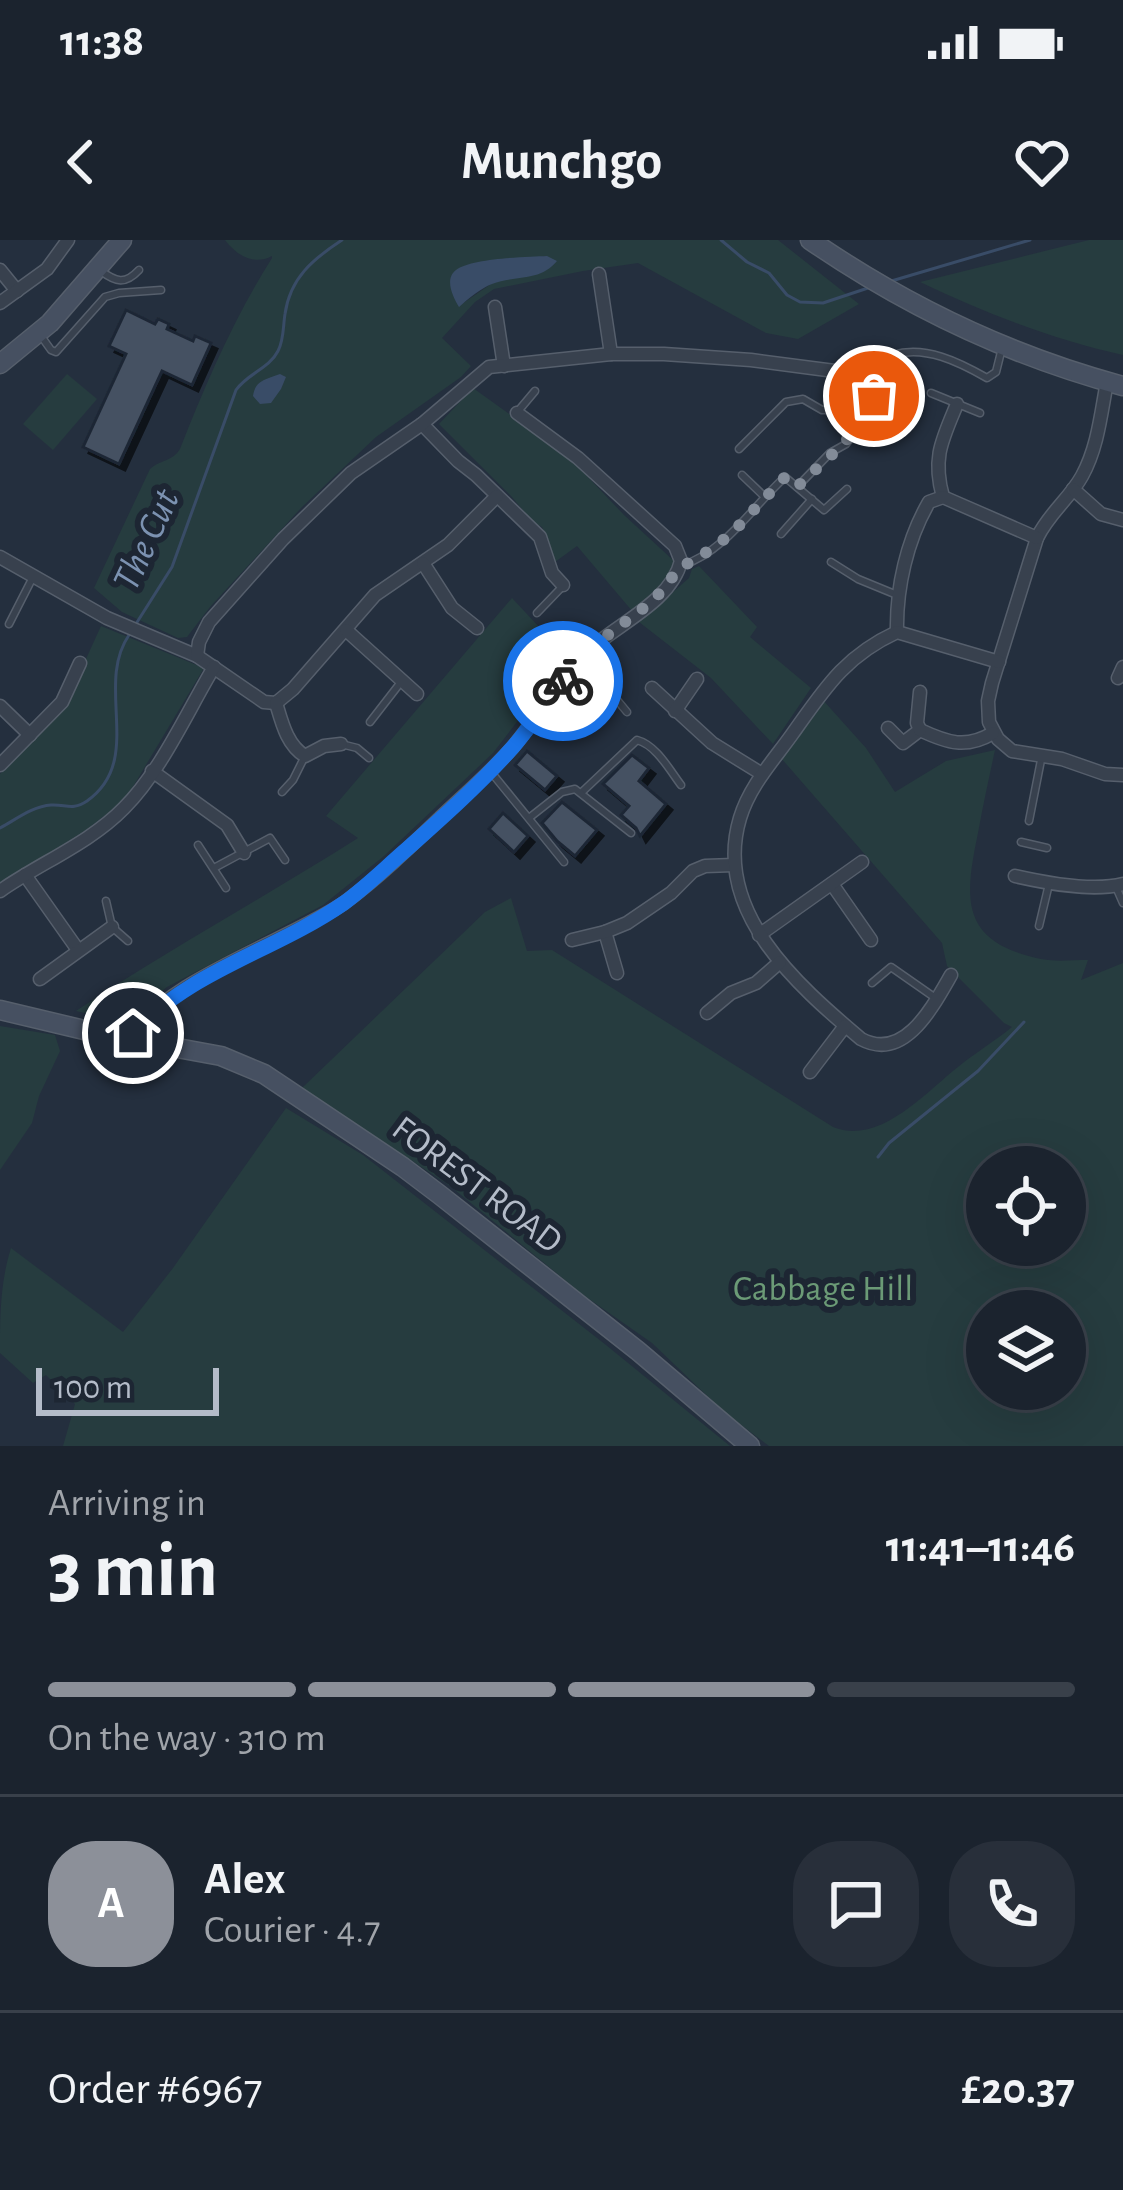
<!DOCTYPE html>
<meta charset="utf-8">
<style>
body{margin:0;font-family:"Alegreya Sans",sans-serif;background:#282f3a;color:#f1f3f6;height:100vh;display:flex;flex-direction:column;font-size:45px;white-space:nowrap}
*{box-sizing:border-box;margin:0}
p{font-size:39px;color:#a0a4aa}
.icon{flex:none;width:66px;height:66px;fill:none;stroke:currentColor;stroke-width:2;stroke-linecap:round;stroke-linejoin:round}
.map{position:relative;height:1206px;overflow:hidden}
.panel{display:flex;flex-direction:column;background:#1b232e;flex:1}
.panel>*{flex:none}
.fabs{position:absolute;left:966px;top:906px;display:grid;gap:24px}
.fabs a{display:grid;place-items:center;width:120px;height:120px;border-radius:50%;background:#1b232e;box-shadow:0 12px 48px #0002,0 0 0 3px #39404a;font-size:60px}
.scale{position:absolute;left:36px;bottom:30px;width:183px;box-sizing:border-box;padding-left:12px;border:6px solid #b4bcc9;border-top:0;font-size:33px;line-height:42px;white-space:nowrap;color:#b4bcc9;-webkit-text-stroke:9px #1d2633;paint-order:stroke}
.pin{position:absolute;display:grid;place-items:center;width:102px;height:102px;color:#fff;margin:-51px;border:6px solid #fff;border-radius:50%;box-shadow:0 3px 12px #0007}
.courier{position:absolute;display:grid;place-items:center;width:120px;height:120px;margin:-60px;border:9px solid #1a73e8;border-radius:50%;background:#fff;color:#222;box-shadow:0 3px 15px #0007}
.head em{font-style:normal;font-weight:700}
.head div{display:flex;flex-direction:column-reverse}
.head{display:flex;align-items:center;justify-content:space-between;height:204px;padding:0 48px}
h1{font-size:78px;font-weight:700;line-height:90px}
.bar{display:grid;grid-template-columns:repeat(4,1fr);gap:18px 12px;align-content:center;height:144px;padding:0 48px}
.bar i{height:15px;border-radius:9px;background:#39404a}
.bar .on{background:#8c9099}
.bar p{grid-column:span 4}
.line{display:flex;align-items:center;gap:30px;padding:0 48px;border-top:3px solid #39404a}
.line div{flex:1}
.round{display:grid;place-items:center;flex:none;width:126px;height:126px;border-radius:48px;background:#282f3a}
.status{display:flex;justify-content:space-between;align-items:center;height:84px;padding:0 60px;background:#1b232e;direction:ltr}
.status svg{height:33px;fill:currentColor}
header{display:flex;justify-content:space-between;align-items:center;height:156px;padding:0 48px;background:#1b232e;font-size:54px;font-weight:700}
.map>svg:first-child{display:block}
.green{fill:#263c3f;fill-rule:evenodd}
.water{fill:#394c67}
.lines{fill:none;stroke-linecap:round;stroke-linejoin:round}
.stream{stroke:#394c67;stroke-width:3}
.building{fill:#455162;stroke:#1f2835;stroke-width:3;filter:url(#shadow)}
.lane-casing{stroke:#565f6c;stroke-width:9}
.street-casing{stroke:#565f6c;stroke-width:15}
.secondary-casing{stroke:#565f6c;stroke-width:21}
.lane{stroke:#38414e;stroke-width:6}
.street{stroke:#38414e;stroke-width:12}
.secondary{stroke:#465061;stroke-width:18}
.done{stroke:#828b98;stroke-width:12;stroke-dasharray:0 21.6}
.route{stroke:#1a73e8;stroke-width:15}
.labels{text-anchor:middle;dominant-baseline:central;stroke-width:12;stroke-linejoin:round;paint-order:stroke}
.street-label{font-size:36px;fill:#b4bcc9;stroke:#1d2633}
.park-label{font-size:36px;fill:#6b9a76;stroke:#1d2633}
.water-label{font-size:39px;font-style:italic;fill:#7c92b1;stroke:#1d2633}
</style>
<div class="status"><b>11:38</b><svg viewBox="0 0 49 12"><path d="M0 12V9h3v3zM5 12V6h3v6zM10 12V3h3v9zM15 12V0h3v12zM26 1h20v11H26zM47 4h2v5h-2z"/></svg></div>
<header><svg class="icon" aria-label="back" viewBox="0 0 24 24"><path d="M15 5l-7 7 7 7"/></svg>Munchgo<svg class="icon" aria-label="heart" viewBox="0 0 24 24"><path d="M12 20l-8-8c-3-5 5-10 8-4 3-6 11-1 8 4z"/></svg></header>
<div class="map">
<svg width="1123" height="1206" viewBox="0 0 1123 1206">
<defs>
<filter id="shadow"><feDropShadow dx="6" dy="6" stdDeviation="0" flood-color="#0009"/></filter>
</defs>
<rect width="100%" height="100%" fill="#242f3e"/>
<!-- green -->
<g class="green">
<path d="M225 0H778L859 64 798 99 766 93 638 23 583 31 494 49 475 62 442 98 471 126 461 137 376 197 301 268 210 367 187 397 178 398 122 372 94 348 150 229C160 220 173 221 180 209 206 143 234 78 272 18V16C254 26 236 15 225 0ZM547 16 491 44 459 66 505 21Z"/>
<path d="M1089 0H1123V115C1052 99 985 73 920 42Z"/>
<path d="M67 134 97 159 53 210 23 184Z"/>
<path d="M473 148 568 216 624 275 674 321C669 344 650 357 633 372L577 306 555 322 549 317 548 299 542 287 533 282 511 256 439 184Z"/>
<path d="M699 326 757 387 750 397 811 448 773 504 711 438 639 382 689 338 692 329Z"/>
<path d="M512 358 567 417 493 513 384 616 323 665 167 747 124 782 76 771C168 710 265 657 358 598L326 576Z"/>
<path d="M101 386 204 428 125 560 86 590 0 645V534L64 467Z"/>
<path d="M822 459 866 508 895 552 946 521 995 510C989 538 983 565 978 593 964 660 960 702 1041 719 1056 722 1073 720 1088 720L1081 740 1123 723V1206H769L723 1171 652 1103 582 1054 450 946 302 848 485 672 511 658 527 711 552 710 833 887C879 906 925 853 958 827 975 813 995 801 1012 787L1004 783 947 726 942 703 781 518ZM987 927H1065V1005H987ZM987 1071H1065V1149H987Z"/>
<path d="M0 786 55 795 60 811 39 856 32 883 0 930Z"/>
<path d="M286 868 363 915 606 1105 730 1206H63L75 1164 46 1135 33 1143 0 1113C0 1077 0 1043 11 1008L123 1092 173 1028Z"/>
</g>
<!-- water -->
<g class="water">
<path d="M547 16 557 21C540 42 515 35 492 44 481 48 468 59 459 67 453 57 444 39 456 30 471 18 527 17 547 16Z"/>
<path d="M280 134 286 137 281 149 271 163 260 164 253 156C255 140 267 139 280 134Z"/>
</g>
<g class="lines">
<!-- stream -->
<g class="stream">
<path d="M721 0 747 22 769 33 787 55 800 62 823 63 868 48"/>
<path d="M888 42 1030 0"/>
<path d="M134 387 172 327 236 150C248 133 269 129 278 111 284 100 283 86 285 74 290 38 313 19 342 0"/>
<path d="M0 588C15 580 33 566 51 565 66 564 72 571 87 561 145 520 94 446 129 395"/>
<path d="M878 917 889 903 978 831 1024 782"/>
</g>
</g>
<!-- building -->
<g class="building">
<path d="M126 70 155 84 158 79 169 84 167 89 193 101 195 96 211 103 192 145 162 131 119 224 83 207 126 114 109 106Z"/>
<path d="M527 511 557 536 545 550 515 525Z"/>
<path d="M632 515 649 528 639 541 666 564 640 596 636 588 621 575 629 566 603 544Z"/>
<path d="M562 562 597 590 575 616 557 601 542 583Z"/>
<path d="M503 573 528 596 514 612 489 589Z"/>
</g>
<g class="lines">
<!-- lane casing -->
<g class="lane-casing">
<g id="lane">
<path d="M101 31C116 42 125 45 139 30"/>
<path d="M41 96 51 110 56 112 105 57 119 53 161 50"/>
<path d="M931 153 980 173"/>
<path d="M519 170 535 151"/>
<path d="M739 209 786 162 803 159 822 170H842L865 180"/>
<path d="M742 235 765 257"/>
<path d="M797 247 830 213 846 204 865 180 893 115C925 105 959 122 987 138L996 132 1002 108"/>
<path d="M781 294 812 259"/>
<path d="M831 322 858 339 897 355"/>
<path d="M681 326C726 311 752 267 785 237L824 270 847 249"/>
<path d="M537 373 561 348"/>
<path d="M9 384 33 337"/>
<path d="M584 420 627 472"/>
<path d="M370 482 401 442"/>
<path d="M341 504 357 508 369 518"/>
<path d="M491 532 564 622"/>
<path d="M282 552 293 540 305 516"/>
<path d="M582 552 637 500C656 505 669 529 681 545"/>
<path d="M529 578 562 552 575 549 631 593"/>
<path d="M1029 581 1042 515"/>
<path d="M1021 602 1047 608"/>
<path d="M198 605 226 648"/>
<path d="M214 628 270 598 285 620"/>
<path d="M1116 647 1123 663"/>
<path d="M106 661 112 687 128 701"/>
<path d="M1039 686 1049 644"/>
<path d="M872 743 891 727 934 757"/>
</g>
</g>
<!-- street casing -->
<g class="street-casing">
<g id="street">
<path d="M0 30 17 51"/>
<path d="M599 34 611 114"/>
<path d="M0 63 47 29 68 0"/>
<path d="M495 67 504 126"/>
<path d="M1107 142C1101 173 1098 207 1082 236 1070 258 1049 273 1037 298L992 443 988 461 989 482 998 499 1012 511 1062 519 1105 534 1123 535"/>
<path d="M848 145 852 120"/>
<path d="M422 184 458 221 476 235 540 297 552 333 563 345"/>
<path d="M1073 249 1101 274 1123 280"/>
<path d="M943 257C932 218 942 200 957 164"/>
<path d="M0 317 107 378 197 416 264 462 276 463 293 449 375 355 448 305 497 256"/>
<path d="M423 323 452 368 477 388"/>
<path d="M346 390 417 454"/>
<path d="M897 392C896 348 907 300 929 262L943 257 1037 298"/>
<path d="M197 416 199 402 209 382 283 299 351 233 422 184 489 127 611 114H664L751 120 850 133"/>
<path d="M1118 438 1123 427"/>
<path d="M652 448 712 503 762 534"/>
<path d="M276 463C282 483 287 505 305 516L324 506 341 504"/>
<path d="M0 466 30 495"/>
<path d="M675 471 697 439"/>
<path d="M888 488 903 503 920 490"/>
<path d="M920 490C948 503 966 509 993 493"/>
<path d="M920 490 917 483 920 452"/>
<path d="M0 525 62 462 80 423"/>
<path d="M152 531 227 585 244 613"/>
<path d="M25 635 78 710"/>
<path d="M1015 636C1046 643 1092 652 1123 644"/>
<path d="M832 644 871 700"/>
<path d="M0 651C40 623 90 603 124 568 161 531 187 472 214 427"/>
<path d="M605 692 617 733"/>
<path d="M759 695 862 622"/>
<path d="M572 700 605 692 627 683 671 653 693 631 705 626 734 625"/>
<path d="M951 735C932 768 904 822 861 799 797 745 712 671 740 578 750 545 774 520 793 493 825 448 845 416 897 392L999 422"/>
<path d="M40 739 112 687"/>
<path d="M707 773 731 753 756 743 780 722"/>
<path d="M131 799C158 743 290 700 344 663 378 638 410 607 440 578 464 555 490 533 512 508 538 478 557 442 585 414 614 385 671 363 681 321L675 306 578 218 517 173"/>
<path d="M810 832 845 786"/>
</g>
</g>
<!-- secondary casing -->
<g class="secondary-casing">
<g id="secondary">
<path d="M810 0C906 66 1011 116 1123 146"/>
<path d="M0 124 50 83 122 0"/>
<path d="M0 770 101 794 221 816 264 834 403 927 440 955 638 1111 750 1206"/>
</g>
</g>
<!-- lane -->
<use href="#lane" class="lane"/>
<!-- street -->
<use href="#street" class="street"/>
<!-- secondary -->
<use href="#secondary" class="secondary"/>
</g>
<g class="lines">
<!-- done -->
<path class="done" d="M563 441 596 404 654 360 681 326 694 321 730 295 785 237 797 247C829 215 857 199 874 156"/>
<!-- route -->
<path class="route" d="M133 793C191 730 275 711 344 663 366 647 386 627 407 609 443 577 481 543 513 507 531 486 546 463 563 441"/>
</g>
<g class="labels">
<!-- street labels -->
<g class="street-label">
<text transform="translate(477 945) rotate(37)">FOREST ROAD</text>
</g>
<!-- park labels -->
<g class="park-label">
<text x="823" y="1049">Cabbage Hill</text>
</g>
<!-- water labels -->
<g class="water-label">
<text transform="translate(147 300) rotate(-65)">The Cut</text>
</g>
</g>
</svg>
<div class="fabs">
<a><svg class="icon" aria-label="locate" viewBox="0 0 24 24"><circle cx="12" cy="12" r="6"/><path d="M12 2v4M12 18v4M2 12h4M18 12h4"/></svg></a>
<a><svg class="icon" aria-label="layers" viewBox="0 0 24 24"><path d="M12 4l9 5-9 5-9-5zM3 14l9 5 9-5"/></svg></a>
</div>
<div class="scale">100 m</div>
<div class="pin" style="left:874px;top:156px;background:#ea580c"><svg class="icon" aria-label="bag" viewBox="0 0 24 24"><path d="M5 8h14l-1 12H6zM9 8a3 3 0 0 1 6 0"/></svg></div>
<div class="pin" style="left:133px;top:793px;background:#1f2937"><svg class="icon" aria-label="home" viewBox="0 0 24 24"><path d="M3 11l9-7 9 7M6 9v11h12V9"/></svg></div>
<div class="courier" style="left:563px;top:441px"><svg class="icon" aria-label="bike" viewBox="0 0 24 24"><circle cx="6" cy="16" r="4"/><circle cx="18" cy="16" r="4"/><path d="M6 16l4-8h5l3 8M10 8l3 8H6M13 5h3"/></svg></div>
</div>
<section class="panel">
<div class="head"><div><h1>3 min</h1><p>Arriving in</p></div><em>11:41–11:46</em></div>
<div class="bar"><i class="on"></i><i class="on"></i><i class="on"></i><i></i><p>On the way · 310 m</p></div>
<div class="line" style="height:216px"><b class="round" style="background:#8c9099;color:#fff">A</b><div><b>Alex</b><p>Courier · 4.7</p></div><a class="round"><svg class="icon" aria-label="chat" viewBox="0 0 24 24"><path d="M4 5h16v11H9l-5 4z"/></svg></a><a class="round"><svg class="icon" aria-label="phone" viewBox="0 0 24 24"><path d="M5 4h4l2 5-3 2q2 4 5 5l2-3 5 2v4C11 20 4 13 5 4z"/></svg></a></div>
<div class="line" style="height:156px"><div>Order #6967</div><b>£20.37</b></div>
</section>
